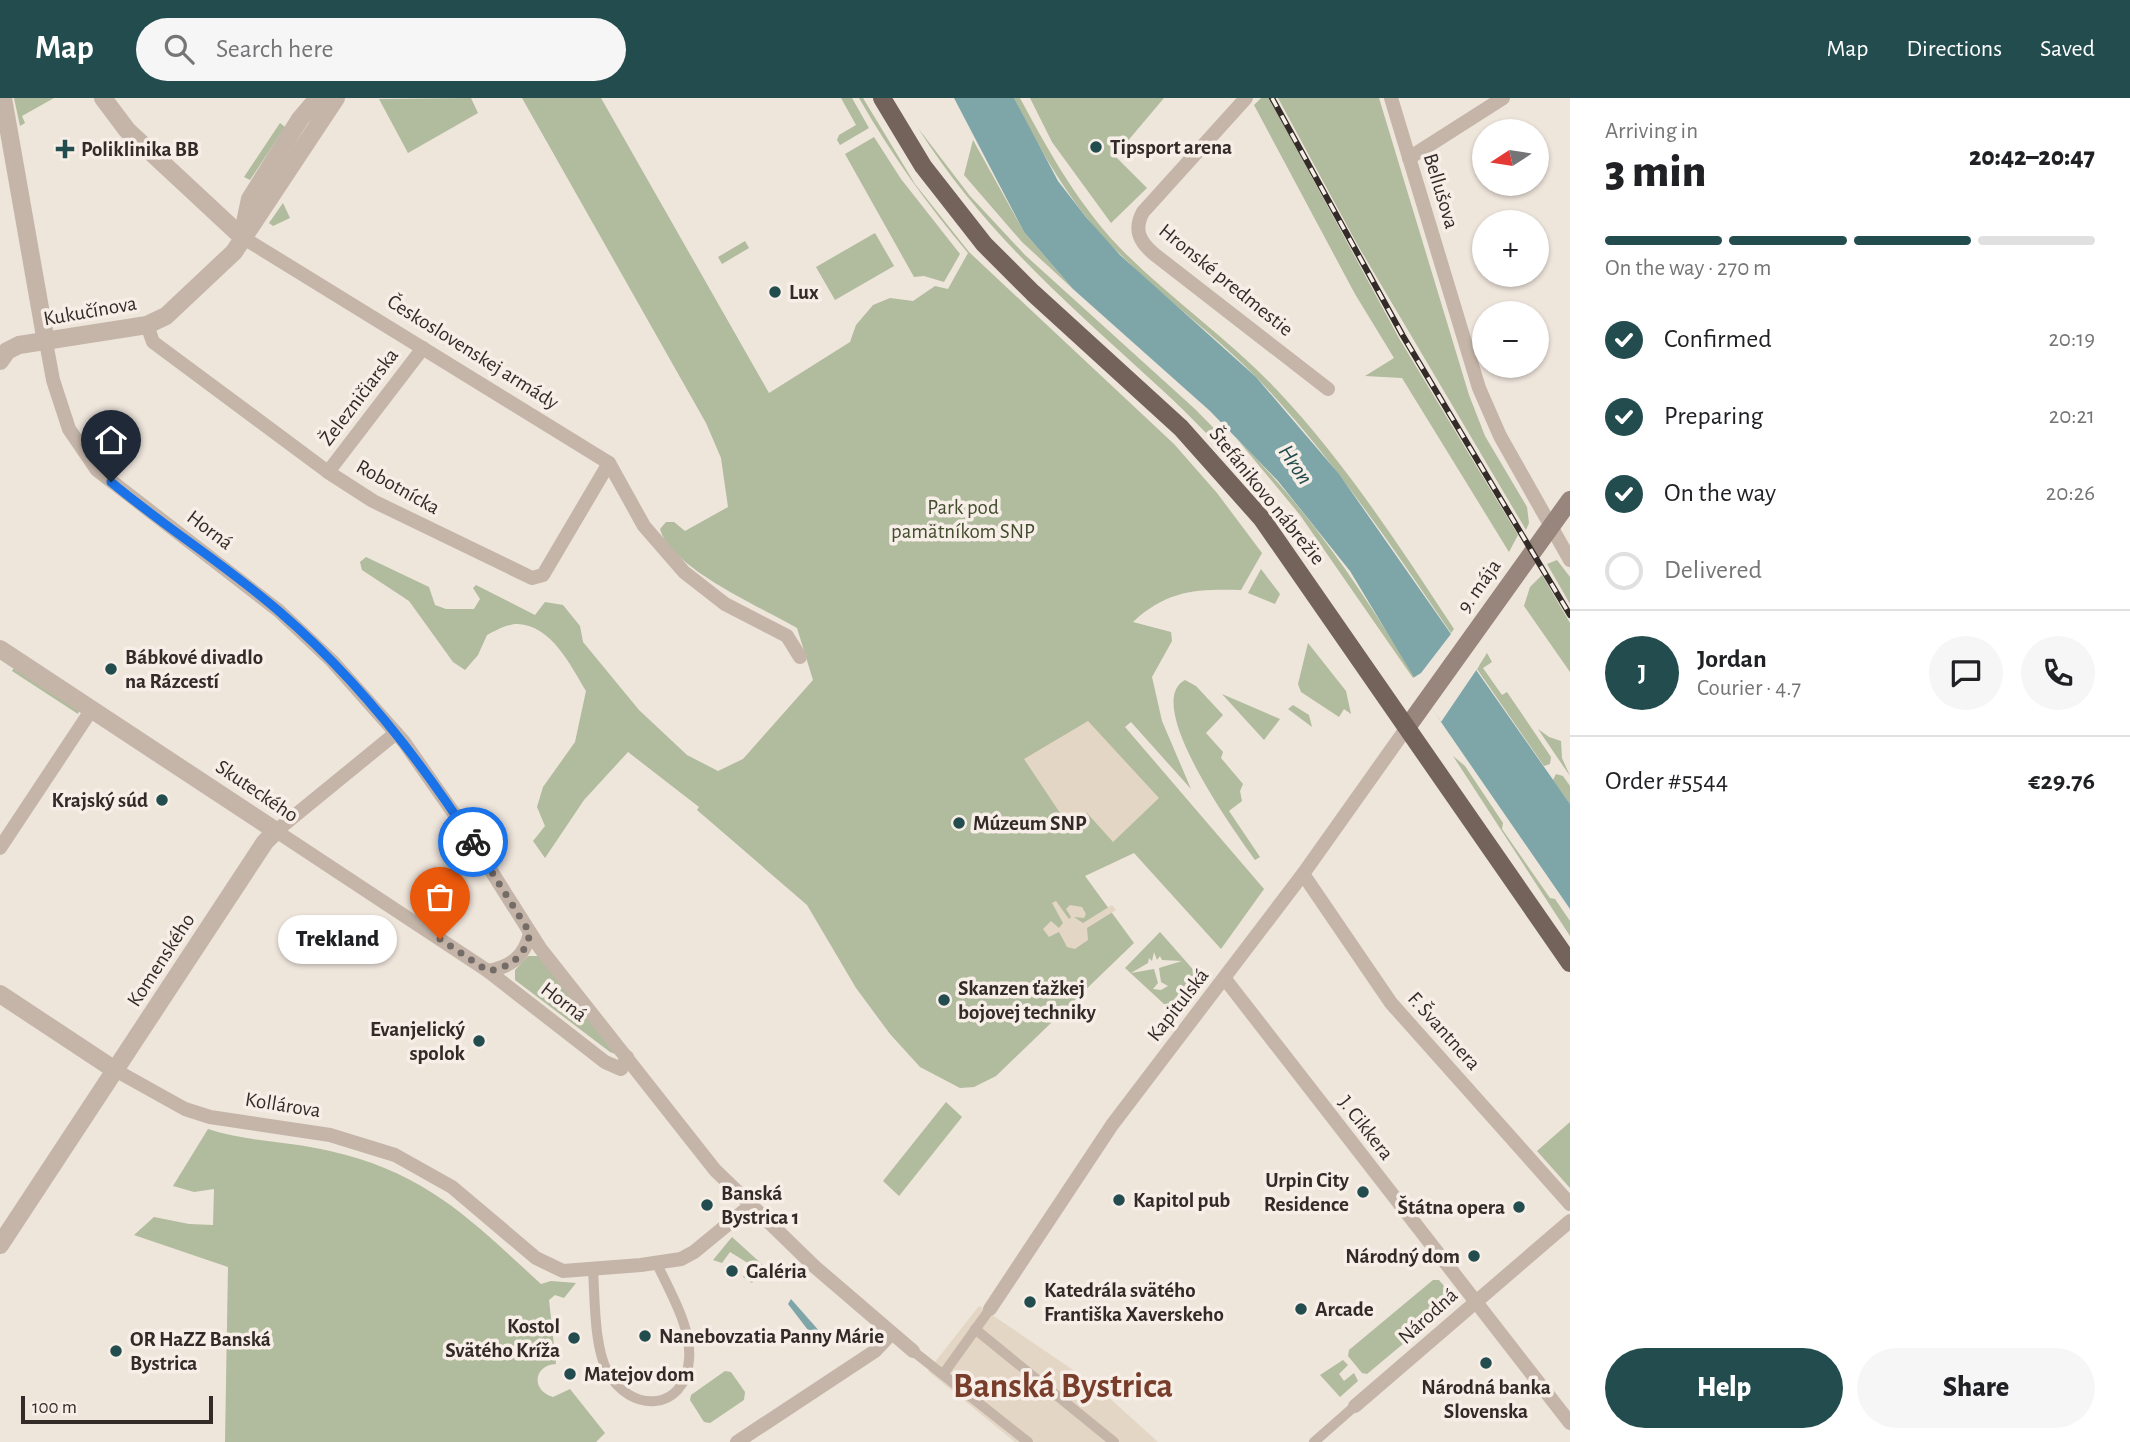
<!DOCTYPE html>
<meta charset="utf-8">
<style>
body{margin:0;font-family:"Alegreya Sans",sans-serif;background:#f6f6f6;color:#202124;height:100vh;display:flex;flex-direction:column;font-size:26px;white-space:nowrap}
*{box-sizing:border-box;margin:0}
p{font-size:23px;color:#757577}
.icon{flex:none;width:38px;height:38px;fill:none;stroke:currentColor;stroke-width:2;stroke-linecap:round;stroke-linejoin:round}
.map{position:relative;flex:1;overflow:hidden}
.side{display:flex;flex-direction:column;background:#fff;width:560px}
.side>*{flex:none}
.needle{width:46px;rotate:258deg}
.tools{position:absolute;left:1472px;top:21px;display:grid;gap:14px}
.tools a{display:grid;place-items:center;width:77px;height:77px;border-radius:50%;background:#fff;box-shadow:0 2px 5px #0004;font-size:35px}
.scale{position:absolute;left:21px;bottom:18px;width:192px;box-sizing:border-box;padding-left:7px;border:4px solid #332b28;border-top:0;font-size:19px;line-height:24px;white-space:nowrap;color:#332b28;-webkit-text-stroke:5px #f7efe7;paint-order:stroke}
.pin{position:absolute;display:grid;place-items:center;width:60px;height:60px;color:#fff;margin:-72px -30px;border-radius:50% 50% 50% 0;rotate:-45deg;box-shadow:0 0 7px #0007}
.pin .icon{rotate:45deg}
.courier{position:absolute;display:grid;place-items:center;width:70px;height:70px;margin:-35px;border:5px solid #1a73e8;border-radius:50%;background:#fff;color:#222;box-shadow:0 2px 9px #0007}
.bubble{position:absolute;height:49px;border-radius:24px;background:#fff;box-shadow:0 2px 5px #0004;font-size:23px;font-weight:800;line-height:49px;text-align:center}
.summary em{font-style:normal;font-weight:800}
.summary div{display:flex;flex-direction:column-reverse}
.summary{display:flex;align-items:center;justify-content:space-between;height:119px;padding:0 35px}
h1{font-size:46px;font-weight:800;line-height:52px}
.bar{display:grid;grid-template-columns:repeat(4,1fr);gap:10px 7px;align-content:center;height:84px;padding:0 35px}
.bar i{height:9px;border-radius:5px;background:#e0e0e0}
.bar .active{background:#234c4f}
.bar p{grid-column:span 4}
.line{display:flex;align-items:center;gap:18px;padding:0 35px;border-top:2px solid #e0e0e0}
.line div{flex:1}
.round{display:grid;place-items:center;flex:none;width:74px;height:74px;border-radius:37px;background:#f6f6f6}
ol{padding:0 35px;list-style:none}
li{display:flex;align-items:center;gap:21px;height:77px}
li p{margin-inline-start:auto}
li .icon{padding:7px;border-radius:50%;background:#234c4f;color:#fff;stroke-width:4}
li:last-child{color:#757577}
li i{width:38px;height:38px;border:4px solid #e0e0e0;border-radius:50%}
.primary-button{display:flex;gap:14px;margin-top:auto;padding:14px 35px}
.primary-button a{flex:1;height:80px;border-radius:42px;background:#234c4f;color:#fff;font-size:28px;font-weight:800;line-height:80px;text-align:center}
.primary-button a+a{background:#f6f6f6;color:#202124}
header{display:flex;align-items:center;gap:42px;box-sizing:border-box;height:98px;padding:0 35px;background:#234c4f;color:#fff}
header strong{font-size:33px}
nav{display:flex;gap:38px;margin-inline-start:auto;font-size:24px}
.search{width:490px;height:63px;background:#f6f6f6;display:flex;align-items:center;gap:18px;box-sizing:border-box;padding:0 24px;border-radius:38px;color:#757577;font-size:26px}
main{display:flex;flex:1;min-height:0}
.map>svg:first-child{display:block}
.green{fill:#b1bb9d;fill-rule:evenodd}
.plaza{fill:#e4d6c4}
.water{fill:#7ea6a8}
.pier{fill:#eee5db}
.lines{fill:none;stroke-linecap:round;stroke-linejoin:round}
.pedestrian{stroke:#c5b5a9;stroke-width:10}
.minor{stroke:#c5b5a9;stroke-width:14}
.tertiary{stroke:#c5b5a9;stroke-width:18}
.secondary{stroke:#98857b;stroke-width:18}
.primary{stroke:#73635b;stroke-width:18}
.rail-casing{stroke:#332b28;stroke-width:6}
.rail{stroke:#f7efe7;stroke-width:3.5;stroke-dasharray:10;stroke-linecap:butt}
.done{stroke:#746c67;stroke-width:7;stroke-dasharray:0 12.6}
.route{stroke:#1a73e8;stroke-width:9}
.poi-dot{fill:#234c4f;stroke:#f7efe7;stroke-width:2.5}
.labels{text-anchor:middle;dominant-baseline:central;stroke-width:7;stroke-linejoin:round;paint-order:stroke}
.poi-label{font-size:21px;font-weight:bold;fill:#332b28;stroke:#f7efe7;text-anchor:start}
.street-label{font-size:21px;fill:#332b28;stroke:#f7efe7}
.park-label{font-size:21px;fill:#434e2f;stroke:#f7efe7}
.water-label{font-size:23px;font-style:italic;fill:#234c4f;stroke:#f7efe7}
.town-label{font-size:35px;font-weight:bold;fill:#783d2b;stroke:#f7efe7}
</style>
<header>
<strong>Map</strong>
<div class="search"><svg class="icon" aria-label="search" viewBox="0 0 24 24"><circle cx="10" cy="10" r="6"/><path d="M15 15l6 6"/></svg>Search here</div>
<nav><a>Map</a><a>Directions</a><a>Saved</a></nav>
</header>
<main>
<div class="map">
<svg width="1570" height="1344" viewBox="0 0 1570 1344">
<rect width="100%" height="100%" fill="#eee5db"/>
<!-- green -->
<g class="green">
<path d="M14 0H54L22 18 25 25 20 28Z"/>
<path d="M471 0 478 15 408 55 379 1Z"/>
<path d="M522 0H601L769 295 850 244 856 227 873 207 890 200 913 203 935 188 948 191 968 155C927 106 891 56 859 0H863L915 86 969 154 1174 346 1217 395 1262 455 1241 492C1197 491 1167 492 1133 524L1171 534 1172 543 1152 579 1162 623 1191 691 1131 624 1125 629 1264 791 1221 851 1134 755 1085 778 1134 845 996 978 974 989 960 990 920 969 890 936 856 890 807 807 697 712 699 709 628 654 584 702 545 760 533 743 545 728 537 709 543 689 575 644 586 593C571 568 551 527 518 526 509 525 495 533 487 537L478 557 465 572 453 564 409 503 362 472 360 464 366 459 429 489 435 507 446 511H474L480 501 473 490 476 487 535 517 545 504 563 507 580 528 583 544 639 612 687 657 718 673 743 661 813 582 797 530C763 510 670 470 660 431L666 424H674L685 433 728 409 721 360 706 325Z"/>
<path d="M841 0H852L869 30 840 47 837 42 839 37 856 27Z"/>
<path d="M1014 0H1020C1050 56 1082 113 1127 157 1175 204 1231 243 1277 292 1345 364 1400 449 1454 531L1451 535C1391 447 1332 359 1259 282 1216 237 1164 201 1121 157 1074 112 1043 58 1014 0Z"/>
<path d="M1030 0H1164L1115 58 1147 90 1111 125 1052 44Z"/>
<path d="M1261 0H1269L1400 242 1518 437 1509 454 1402 280 1365 278 1394 260 1355 196 1254 7Z"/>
<path d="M1278 0H1379L1469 297 1485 338 1527 409 1529 425 1526 432 1357 146Z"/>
<path d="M280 25 285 29 250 82 244 79Z"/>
<path d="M918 30 970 98 1025 157 1195 311 1247 364 1264 388C1226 359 1196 322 1160 290 1068 205 986 137 918 30Z"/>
<path d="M874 39 901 81 960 156 944 184 924 178 914 179 845 56Z"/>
<path d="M973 42 1024 134 1073 191 1022 144 964 77Z"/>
<path d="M283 105 290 120 273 128 269 125Z"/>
<path d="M875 135 894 168 835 202 816 169Z"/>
<path d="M745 143 749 150 722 166 718 159Z"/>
<path d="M1237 341C1312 416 1360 490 1415 579L1413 580 1300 417Z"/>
<path d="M1557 462 1570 479V506L1547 466Z"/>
<path d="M1261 471 1280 496 1275 506 1248 495Z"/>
<path d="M1542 477 1570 525V574L1524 508 1530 489Z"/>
<path d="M1308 545 1346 593 1351 616 1344 611 1339 619 1301 594 1298 586Z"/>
<path d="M1487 555 1492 564 1483 570 1502 597 1507 594 1551 659 1550 666 1544 668 1477 571Z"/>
<path d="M15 568 79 613 78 616 12 573Z"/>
<path d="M1185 582 1196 588 1223 617 1206 635 1223 654 1221 660 1243 686 1240 693 1242 703 1229 713 1260 759 1255 762C1236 735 1141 605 1185 582Z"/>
<path d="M1222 596 1280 621 1264 642Z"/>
<path d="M1293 607 1309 617 1312 629 1288 611Z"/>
<path d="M1538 631 1549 639 1561 643 1562 660 1570 678Z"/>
<path d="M1453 658 1465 668 1503 725 1502 731 1550 800 1555 801 1570 823V838Z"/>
<path d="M1556 676 1563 678 1570 688V706L1553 682Z"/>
<path d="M1160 834 1197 876 1198 888 1176 917 1125 870ZM1154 854 1157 862 1160 858 1162 862 1182 863 1159 870 1161 884 1168 888 1161 892 1153 891 1158 885 1154 871 1131 875 1148 865 1149 860 1152 863Z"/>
<path d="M528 858H538L618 957 610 954 515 882V872Z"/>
<path d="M946 1004 962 1019 899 1098 883 1083Z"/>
<path d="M1570 1024V1090L1537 1053Z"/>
<path d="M208 1031C247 1044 290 1043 330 1053 427 1075 471 1122 541 1186L551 1183 576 1185 564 1200 555 1197 549 1202 556 1266C533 1267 531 1293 553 1299L570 1291 605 1335 596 1344H225L228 1169 134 1137 154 1119 189 1126 213 1127 214 1091 194 1094 173 1088Z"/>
<path d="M732 1139 765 1169 752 1185 743 1179 751 1167 730 1154 722 1165 713 1162Z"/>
<path d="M1433 1182H1439L1453 1199 1452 1205 1367 1276 1362 1275 1348 1258 1349 1252Z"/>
<path d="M1343 1262 1348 1267 1339 1276 1344 1283 1354 1275 1358 1283 1340 1299 1320 1277Z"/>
<path d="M725 1273 731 1274 745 1294 744 1302 710 1325 704 1324 690 1302 691 1297Z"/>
</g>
<!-- plaza -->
<g class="plaza">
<path d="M1088 623 1159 700 1113 744 1087 715 1068 727 1024 661Z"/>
<path d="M1056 803 1069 821 1071 819 1066 811 1070 807 1082 809 1086 816 1084 820 1074 819 1083 825 1112 807 1116 812 1087 830 1088 842 1075 851 1067 849 1059 834 1049 839 1043 831 1051 823 1059 830 1063 825 1052 805Z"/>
<path d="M979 1208 1095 1287 1158 1344H1015L928 1273Z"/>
</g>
<!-- water -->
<g class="water">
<path d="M954 0H1014L1058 83 1086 119 1120 157 1256 279 1339 376 1570 706V811L1441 624 1350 473 1278 383 1210 313 1073 191 1024 134Z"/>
<path d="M791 1201 821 1235 811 1236 788 1206Z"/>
</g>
<!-- pier -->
<path class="pier" d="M1454 532 1479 568 1441 624 1413 580 1421 575Z"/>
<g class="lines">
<!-- pedestrian -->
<g class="pedestrian">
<path d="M593 1172C595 1201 594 1247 607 1273 630 1316 685 1314 689 1262 692 1230 670 1194 657 1166"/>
<path d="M975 1231 1114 1344"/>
<path d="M913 1253 1028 1344"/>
<path d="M944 1275 990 1211"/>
<path d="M1314 1344 1355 1308"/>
</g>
<!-- minor -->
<g class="minor">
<path d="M1246 0 1143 114C1133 132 1140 144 1154 156L1328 291"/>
<path d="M1391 0 1479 290 1500 338 1570 462"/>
<path d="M1409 60 1503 0"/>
<path d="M242 139 609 365 644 428 684 474 725 506 787 538 800 559"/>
<path d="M147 227 153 244 328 374 373 403 532 480 543 477 609 365"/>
<path d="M46 244 53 282 69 331 97 372 279 513 332 563 404 644 462 727 540 850 715 1072 815 1169 913 1253"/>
<path d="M328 374 423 250"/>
<path d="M396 635 276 733 488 873 605 964 621 971 627 959"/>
<path d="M0 750 92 611"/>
<path d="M1303 776 1391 905 1570 1106"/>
<path d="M488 873C511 869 525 858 530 835"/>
<path d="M1225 881 1570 1325"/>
<path d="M115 972 185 1011 210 1019 330 1037 395 1057 452 1089 536 1160 563 1173 641 1167 681 1161 694 1154 750 1108"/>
<path d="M990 1211 1112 1027 1303 776 1408 628"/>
<path d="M1355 1308 1570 1123"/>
<path d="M737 1344 875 1253 891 1236"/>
</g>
<!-- tertiary -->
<g class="tertiary">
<path d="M3 0 46 244"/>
<path d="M103 0 127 32 242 139"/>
<path d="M244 129 250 101 300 21 318 0"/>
<path d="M0 263 7 253 19 247 147 227 166 218 234 154 336 0"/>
<path d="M0 551 276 733 265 744 0 1147"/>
<path d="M0 896 115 972"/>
</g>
<!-- secondary -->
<path class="secondary" d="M1408 628 1570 402"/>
<!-- primary -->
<path class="primary" d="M882 0 923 68 984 146 1033 195 1181 330 1262 421 1570 865"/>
<!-- rail casing -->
<g class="rail-casing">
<path id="rail" d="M1272 0 1403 238 1570 517"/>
</g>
<!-- rail -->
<use href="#rail" class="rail"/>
</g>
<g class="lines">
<!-- done -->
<path class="done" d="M440 841 488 873C511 869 525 858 530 835L473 744"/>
<!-- route -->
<path class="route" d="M111 384C166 430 227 468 281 515 356 580 419 660 473 744"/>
</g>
<!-- markers -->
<g class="poi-dot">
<circle cx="1096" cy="49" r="7"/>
<path d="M61.5 40.5h7v7h7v7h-7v7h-7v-7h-7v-7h7z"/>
<circle cx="775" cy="194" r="7"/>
<circle cx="111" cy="571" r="7"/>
<circle cx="162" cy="702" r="7"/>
<circle cx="959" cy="725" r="7"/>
<circle cx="944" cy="902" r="7"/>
<circle cx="479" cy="943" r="7"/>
<circle cx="1363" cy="1094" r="7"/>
<circle cx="1119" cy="1102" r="7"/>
<circle cx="707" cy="1107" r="7"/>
<circle cx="1519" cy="1109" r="7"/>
<circle cx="1474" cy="1158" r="7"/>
<circle cx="732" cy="1173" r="7"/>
<circle cx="1030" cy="1204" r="7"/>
<circle cx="1301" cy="1211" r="7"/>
<circle cx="645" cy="1238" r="7"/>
<circle cx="574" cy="1240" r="7"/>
<circle cx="116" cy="1253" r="7"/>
<circle cx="1486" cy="1265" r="7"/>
<circle cx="570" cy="1276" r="7"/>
</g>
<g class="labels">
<!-- poi labels -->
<g class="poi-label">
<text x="1110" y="49">Tipsport arena</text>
<text x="81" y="51">Poliklinika BB</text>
<text x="789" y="194">Lux</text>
<text x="125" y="559">Bábkové divadlo<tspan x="125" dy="24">na Rázcestí</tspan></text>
<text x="148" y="702" text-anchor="end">Krajský súd</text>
<text x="973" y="725">Múzeum SNP</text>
<text x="958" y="890">Skanzen ťažkej<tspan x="958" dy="24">bojovej techniky</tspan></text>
<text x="465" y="931" text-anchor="end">Evanjelický<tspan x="465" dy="24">spolok</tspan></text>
<text x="1349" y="1082" text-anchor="end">Urpin City<tspan x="1349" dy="24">Residence</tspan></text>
<text x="721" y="1095">Banská<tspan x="721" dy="24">Bystrica 1</tspan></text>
<text x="1133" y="1102">Kapitol pub</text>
<text x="1505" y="1109" text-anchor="end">Štátna opera</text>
<text x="1460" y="1158" text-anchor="end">Národný dom</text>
<text x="746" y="1173">Galéria</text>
<text x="1044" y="1192">Katedrála svätého<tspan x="1044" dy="24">Františka Xaverskeho</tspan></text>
<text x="1315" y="1211">Arcade</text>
<text x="560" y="1228" text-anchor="end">Kostol<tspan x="560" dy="24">Svätého Kríža</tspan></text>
<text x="659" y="1238">Nanebovzatia Panny Márie</text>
<text x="130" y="1241">OR HaZZ Banská<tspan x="130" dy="24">Bystrica</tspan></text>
<text x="584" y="1276">Matejov dom</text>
<text x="1486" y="1289" text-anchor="middle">Národná banka<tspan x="1486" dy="24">Slovenska</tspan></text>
</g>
<!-- street labels -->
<g class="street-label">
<text transform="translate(1441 93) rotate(73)">Bellušova</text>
<text transform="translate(1226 182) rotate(39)">Hronské predmestie</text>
<text transform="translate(90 213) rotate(-10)">Kukučínova</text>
<text transform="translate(473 254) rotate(32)">Československej armády</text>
<text transform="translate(359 299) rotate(-53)">Železničiarska</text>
<text transform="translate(398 389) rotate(29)">Robotnícka</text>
<text transform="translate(1267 398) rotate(51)">Štefánikovo nábrežie</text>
<text transform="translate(210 432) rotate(37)">Horná</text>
<text transform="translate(1479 488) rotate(-55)">9. mája</text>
<text transform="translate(257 693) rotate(34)">Skuteckého</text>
<text transform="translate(161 862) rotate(-57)">Komenského</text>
<text transform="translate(564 904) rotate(37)">Horná</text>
<text transform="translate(1178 907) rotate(-52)">Kapitulská</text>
<text transform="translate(1444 933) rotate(48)">F. Švantnera</text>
<text transform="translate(283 1007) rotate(9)">Kollárova</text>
<text transform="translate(1366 1030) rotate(52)">J. Cikkera</text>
<text transform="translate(1428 1218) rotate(-42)">Národná</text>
</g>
<!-- park labels -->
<g class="park-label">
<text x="963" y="409">Park pod<tspan x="963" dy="24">pamätníkom SNP</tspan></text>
</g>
<!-- water labels -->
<g class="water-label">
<text transform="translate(1295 367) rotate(56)">Hron</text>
</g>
<!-- town labels -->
<g class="town-label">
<text x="1063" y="1288">Banská Bystrica</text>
</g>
</g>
</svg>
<div class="tools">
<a><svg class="needle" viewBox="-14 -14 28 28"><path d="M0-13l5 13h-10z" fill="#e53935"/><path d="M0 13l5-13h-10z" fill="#757577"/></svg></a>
<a>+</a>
<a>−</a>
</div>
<div class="scale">100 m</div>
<div class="pin" style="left:440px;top:841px;background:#ea580c"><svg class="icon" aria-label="bag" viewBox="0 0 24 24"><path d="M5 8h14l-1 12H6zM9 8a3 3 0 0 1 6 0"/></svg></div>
<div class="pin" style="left:111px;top:384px;background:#1f2937"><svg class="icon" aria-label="home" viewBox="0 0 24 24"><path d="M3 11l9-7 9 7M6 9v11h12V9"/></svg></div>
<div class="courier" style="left:473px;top:744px"><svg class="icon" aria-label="bike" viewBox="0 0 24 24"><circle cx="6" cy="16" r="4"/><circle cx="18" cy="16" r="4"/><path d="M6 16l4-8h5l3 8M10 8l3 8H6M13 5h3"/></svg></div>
<div class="bubble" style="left:278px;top:817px;width:119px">Trekland</div>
</div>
<section class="side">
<div class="summary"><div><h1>3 min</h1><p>Arriving in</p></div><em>20:42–20:47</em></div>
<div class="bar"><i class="active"></i><i class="active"></i><i class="active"></i><i></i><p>On the way · 270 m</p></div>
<ol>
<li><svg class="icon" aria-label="check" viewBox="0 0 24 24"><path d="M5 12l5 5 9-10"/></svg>Confirmed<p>20:19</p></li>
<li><svg class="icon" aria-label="check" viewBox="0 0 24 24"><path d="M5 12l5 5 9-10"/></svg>Preparing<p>20:21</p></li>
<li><svg class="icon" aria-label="check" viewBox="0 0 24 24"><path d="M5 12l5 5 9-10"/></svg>On the way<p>20:26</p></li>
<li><i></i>Delivered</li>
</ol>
<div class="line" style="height:126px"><b class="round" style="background:#234c4f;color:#fff">J</b><div><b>Jordan</b><p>Courier · 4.7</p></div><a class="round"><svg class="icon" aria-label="chat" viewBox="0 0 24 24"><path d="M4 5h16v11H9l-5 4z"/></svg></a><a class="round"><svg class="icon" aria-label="phone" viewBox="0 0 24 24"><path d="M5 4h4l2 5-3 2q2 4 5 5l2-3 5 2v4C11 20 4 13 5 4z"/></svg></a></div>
<div class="line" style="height:91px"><div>Order #5544</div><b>€29.76</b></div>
<div class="primary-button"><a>Help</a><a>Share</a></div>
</section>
</main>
